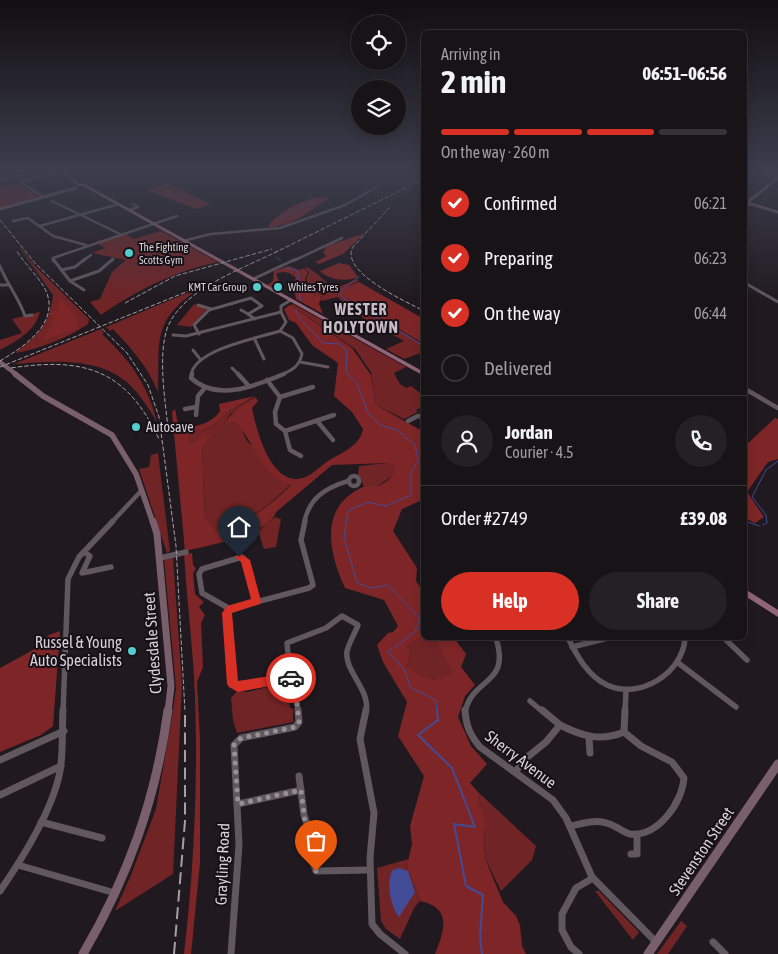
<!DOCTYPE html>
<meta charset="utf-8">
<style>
body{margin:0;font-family:"Asap Condensed",sans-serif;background:#252024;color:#f1f3f6;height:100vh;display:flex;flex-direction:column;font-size:19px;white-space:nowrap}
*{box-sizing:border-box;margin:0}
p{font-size:16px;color:#9f9ea1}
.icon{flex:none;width:28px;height:28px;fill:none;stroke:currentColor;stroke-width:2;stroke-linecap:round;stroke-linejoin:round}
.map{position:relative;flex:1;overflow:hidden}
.drawer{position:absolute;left:421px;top:30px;width:326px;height:610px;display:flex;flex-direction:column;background:#181317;border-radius:8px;box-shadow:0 2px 12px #0003,0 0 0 1px #363236}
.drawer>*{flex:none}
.controls{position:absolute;left:351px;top:15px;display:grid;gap:10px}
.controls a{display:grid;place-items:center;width:55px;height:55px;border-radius:50%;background:#181317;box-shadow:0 2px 12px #0003,0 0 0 1px #363236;font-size:25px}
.pin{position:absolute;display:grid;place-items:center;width:42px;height:42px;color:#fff;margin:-51px -21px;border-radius:50% 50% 50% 0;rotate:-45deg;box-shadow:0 0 5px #0007}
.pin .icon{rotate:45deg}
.courier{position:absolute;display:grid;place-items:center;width:50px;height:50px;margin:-25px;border:4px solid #d93025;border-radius:50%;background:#fff;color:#222;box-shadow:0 1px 6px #0007}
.overview em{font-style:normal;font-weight:700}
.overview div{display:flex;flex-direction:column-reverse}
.overview{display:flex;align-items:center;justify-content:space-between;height:85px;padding:0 20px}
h1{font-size:32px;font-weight:700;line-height:38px}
.bar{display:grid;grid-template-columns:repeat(4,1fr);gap:8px 5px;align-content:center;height:60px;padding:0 20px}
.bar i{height:6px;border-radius:4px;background:#363236}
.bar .on{background:#d93025}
.bar p{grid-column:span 4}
.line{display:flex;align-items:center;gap:12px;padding:0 20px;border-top:1px solid #363236}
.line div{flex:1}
.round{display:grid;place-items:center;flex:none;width:52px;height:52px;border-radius:26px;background:#252024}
ol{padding:0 20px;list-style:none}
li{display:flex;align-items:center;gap:15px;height:55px}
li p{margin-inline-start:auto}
li .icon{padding:5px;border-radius:50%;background:#d93025;color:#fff;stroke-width:4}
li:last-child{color:#9f9ea1}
li i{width:28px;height:28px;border:2px solid #363236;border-radius:50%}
.button{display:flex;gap:10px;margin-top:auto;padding:10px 20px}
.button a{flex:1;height:58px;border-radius:30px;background:#d93025;color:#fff;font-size:20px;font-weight:700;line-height:58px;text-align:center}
.button a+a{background:#252024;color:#f1f3f6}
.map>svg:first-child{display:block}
.green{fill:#712425}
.forest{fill:#7e2627}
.water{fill:#424b96}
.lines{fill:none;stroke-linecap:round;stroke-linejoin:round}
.stream-far1{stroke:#424b96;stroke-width:1}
.stream{stroke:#424b96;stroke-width:2}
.street-far4{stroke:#60575f;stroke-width:2.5}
.street-far3{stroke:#60575f;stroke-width:3}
.street-far2{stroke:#60575f;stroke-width:4.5}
.street-far1{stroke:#60575f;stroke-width:5.5}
.street{stroke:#60575f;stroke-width:7}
.secondary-far4{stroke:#795e6b;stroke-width:3}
.secondary-far3{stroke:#795e6b;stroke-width:4.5}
.secondary-far2{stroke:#795e6b;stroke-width:5.5}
.secondary-far1{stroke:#795e6b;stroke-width:7}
.secondary{stroke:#795e6b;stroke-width:9}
.primary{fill:#926578;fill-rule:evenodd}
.rail-far1{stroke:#a6a0a5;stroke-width:1;stroke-dasharray:4.5 2;stroke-linecap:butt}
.rail{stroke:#a6a0a5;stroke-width:2;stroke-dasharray:12 5.5;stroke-linecap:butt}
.route{fill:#d93025}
.done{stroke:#979196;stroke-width:5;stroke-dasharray:0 9}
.poi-dot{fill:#52cdcc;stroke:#171016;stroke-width:2}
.labels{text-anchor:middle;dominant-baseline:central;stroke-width:4;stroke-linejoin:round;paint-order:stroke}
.far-poi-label{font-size:11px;fill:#d7d2d6;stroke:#171016;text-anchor:start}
.poi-label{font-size:14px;fill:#d7d2d6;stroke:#171016;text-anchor:start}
.far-district-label{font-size:16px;font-weight:bold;letter-spacing:1px;fill:#c7bdc6;stroke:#171016}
.near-poi-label{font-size:16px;fill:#d7d2d6;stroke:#171016;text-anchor:end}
.near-street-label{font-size:16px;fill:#d7d2d6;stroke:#171016}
</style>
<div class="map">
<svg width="778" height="954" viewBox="0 0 778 954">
<rect width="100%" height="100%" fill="#20191f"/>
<!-- green -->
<g class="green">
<path d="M17 183 39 197 0 208V187Z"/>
<path d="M161 231 218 262C175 271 137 290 101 315L90 302 100 299 112 272 126 260 92 253 105 248 95 242 124 233 134 239Z"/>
<path d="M18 245 37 268 89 319 88 324C68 338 39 349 15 353 39 334 49 326 53 295Z"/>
<path d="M306 267C332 279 323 297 356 279L359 281 345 287 338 292 424 345V352L404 359 386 349 404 341 363 318 355 310 352 311 338 297 321 301 320 299 322 296H315L306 289 308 283 306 279 309 273 305 268Z"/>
<path d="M192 291 194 292C151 323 160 344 158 392 148 367 132 349 113 329L110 331 106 327Z"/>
<path d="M194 304 207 309 191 327 177 325Z"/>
<path d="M293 304 406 367 394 373 400 384 406 388 411 386 424 396V406L416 410 418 412 404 419 376 405 371 372 355 349 290 305Z"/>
<path d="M40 312C35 331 17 341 0 350V340L22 333 12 319Z"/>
<path d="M101 329 104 333 102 334C131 362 147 383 157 422 149 409 141 396 130 385 100 356 51 361 14 364Z"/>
<path d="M255 397 256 398 230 414 224 425 234 422 240 426 247 441 291 484C270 505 245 525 216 530L205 517 202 447 197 441 189 443 186 434 211 427 228 412Z"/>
<path d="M158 453 170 551 167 553 139 469 149 467 151 455Z"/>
<path d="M387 463 396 467 394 475 376 487H364L358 474 359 466Z"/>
<path d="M275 517 281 519 276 547 264 549 258 531Z"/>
<path d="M173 557 182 685 173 874 115 911 131 875 156 809 173 711 176 688 164 559Z"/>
<path d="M424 635V638H434L452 672C431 685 426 680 407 666L411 652 407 646Z"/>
<path d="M287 682 291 692 288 695 290 708 293 709V722L237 733 233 720 231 698 237 691 248 692Z"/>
<path d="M478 792 536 846 532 860 501 891 484 856 485 832 478 803Z"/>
<path d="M409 859 407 866 420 901 414 908 400 939 386 929 381 921 377 868Z"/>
<path d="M595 891H599L639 932 633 940Z"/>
<path d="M681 921 687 926 668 954H657Z"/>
</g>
<!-- forest -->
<g class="forest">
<path d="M168 183 210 204 196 209 147 190Z"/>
<path d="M324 197 329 198C310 211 291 227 268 227 277 211 306 198 324 197Z"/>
<path d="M365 233 343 254 319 264 315 262 325 257 326 255 323 253 327 246Z"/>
<path d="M339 263 349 265 358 277C347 282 328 280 320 271Z"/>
<path d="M289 266 299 270 304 268 308 273 305 278 306 289 315 296H321L319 304 323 314 296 299 293 284 296 278C290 272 283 270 276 274L280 283 270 287 267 285 273 281 274 271Z"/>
<path d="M359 282 424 319V344L339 293 343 288Z"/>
<path d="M62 299 76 318 78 328 40 341C48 334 50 327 54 317L50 315 51 312 58 310 59 300Z"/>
<path d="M290 305 352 348 371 375 376 405 424 432V499L402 509 393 531 417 568 416 581 424 593V635L407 646 411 652 407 666C426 679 431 685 452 672L434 638H454L466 654 461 667 475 685 465 696 458 717 471 746 487 764 470 783 478 792V803L485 819 484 856 503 902 516 916 520 925 522 946 526 954H435C444 931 453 908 420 901L407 866 412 844 410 826 424 776 398 736 407 702 383 662 377 645 388 633 393 632 398 626 384 600 345 588C329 553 318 507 363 487 367 486 371 487 375 487 383 485 397 476 395 467L387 463 332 465 276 512C269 535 205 546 185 551L172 412 175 409 179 429C195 426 211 425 220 411L219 404 255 396 228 412 211 427 187 434 189 443 197 441 204 432 210 435 202 447 204 498 205 517 216 530C245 525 270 506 291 485 286 482 278 479 273 476 260 465 246 429 234 422L224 425C231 411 242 406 256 398L258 401 252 408C256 429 271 488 303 478 315 474 323 462 335 457 346 451 361 443 363 429L352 412 334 396 338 363 312 345 296 323 289 320 284 309Z"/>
<path d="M775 418 778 419V459L768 462 747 492 764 517 755 523 745 518V446Z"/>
<path d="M192 553 193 565 196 569 193 573 195 594 204 602 199 607 205 615 201 623 203 667 197 682 200 740V863L191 954H184C194 868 198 782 195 695 193 648 187 601 184 554Z"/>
<path d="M60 631 53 726 41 735 0 752V668L33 650 49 635Z"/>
</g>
<!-- water -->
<path class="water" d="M399 868 408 871 415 892 399 917C391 908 385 880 393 870Z"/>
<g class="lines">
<!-- stream-far1 -->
<g class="stream-far1">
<path d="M275 226 276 220 309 204 313 198"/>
<path d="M276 257 281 261"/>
<path d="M286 268 296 270 299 276 297 283 301 301"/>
<path d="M340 291 359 277"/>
<path d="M340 293 342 297 424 346"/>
<path d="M296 310 299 317 323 343 340 344 347 351 346 372 357 383 368 413 380 425 397 430 415 445 418 461 411 472V495L386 506 367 502 348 511 344 537 357 583 372 588 388 585 420 619 415 632 388 652 404 669 411 688 436 700 437 712"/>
<path d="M745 521 759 526"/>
<path d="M763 525 767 523 766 515 752 497 766 470 778 461"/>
</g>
<!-- stream -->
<path class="stream" d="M437 710 438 720 418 735 452 768 475 827 454 824 466 886 483 895 480 937 482 954"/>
<!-- street-far4 -->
<g class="street-far4">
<path d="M760 171 769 172"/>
<path d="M45 176 54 172"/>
<path d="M39 177 20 182 43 197"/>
<path d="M0 180 23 175 26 171"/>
<path d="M52 201 120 234"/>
<path d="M129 210 138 207 133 204"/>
<path d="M13 221 28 218 53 236 86 245"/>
<path d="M40 226 119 204"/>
<path d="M183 241 211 234 280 228 345 205 377 187"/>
<path d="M53 261V258L177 216"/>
<path d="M83 261 91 255"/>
<path d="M111 261 113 259"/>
<path d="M293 261 342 238"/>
</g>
<!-- street-far3 -->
<g class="street-far3">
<path d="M53 259 70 281 84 290"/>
<path d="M0 266C7 284 19 298 25 316L32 315"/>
<path d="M61 270 75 267 85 259"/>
<path d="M253 279 296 259"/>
<path d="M70 281 99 271 113 259"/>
<path d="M745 283 778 302"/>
<path d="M0 285H8"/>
<path d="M198 305 211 309"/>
<path d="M241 310 248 314"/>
<path d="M280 331 293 338 302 354C299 367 292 370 281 375"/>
<path d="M280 331 286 322 281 312V306L291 300"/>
<path d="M199 334 194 325 209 310 251 298 262 306 248 314 255 319"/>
<path d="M173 335 186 336 281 312"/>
<path d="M255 340 264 359"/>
<path d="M193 350 200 359"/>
<path d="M300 362 328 367"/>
<path d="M232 368 239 375"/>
<path d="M191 375C195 349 258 338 280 331"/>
</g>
<!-- street-far2 -->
<g class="street-far2">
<path d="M192 374 191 378C217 402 255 386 284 374"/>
<path d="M238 374 248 385"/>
<path d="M267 380 280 397 275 412 276 424 285 431 290 450 301 456"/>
<path d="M745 389 778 408"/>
<path d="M280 397 313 387"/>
<path d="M185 409 196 407"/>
<path d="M196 415 198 396 204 389"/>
<path d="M317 421 333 440"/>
<path d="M408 421 418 416 424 417"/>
<path d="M285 431 334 415"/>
<circle cx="354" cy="481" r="5"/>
<path d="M111 523 142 490"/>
<path d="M304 523C309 498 325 488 348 481"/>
</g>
<!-- street-far1 -->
<g class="street-far1">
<path d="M84 552 90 556 82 573 111 567"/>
<path d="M160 558 186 552"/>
<path d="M230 609 202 593 199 574 202 569 242 557 245 560 257 601"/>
<path d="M568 638C577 656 588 676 607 685 640 700 683 673 685 638"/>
<path d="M724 638 747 660"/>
<path d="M572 647 608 638"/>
<path d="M677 662 736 707"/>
<path d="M290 676 235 686 232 681 227 613 230 609 309 588 313 585 301 540 305 521"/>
<path d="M530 701 543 712"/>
<path d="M63 712 68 579 79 557 113 521"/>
<path d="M298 712 295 686 290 676 287 643 326 628 342 616 358 625C355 633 349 643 347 651 344 671 371 690 366 712"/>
<path d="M465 712C473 676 511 686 496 638"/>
<path d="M625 712 626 691"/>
</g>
<!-- street -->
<g class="street">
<path d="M366 710 360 739 374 813 370 858 372 924 380 934 405 954"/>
<path d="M465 710C466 726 470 735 480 747L553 800 566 818 592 877 656 942"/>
<path d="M542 710 560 725"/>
<path d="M589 738 590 753"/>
<path d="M0 760 64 731"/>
<path d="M516 771 525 759 546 742 560 725C582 736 600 742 624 732L625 710"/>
<path d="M299 776 304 815 312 838 313 862 316 871 370 870"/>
<path d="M0 795 61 766"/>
<path d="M238 804 301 790"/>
<path d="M41 822 102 838"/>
<path d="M571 826C589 822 599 818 616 827 620 829 625 833 630 834 658 837 682 803 684 778L672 762 641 746 624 732"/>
<path d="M631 854H637V835"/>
<path d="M18 865 115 893"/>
<path d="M0 891C22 859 57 803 61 764 63 746 62 728 63 710"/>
<path d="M713 942 725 954"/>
<path d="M231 954 239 845 234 745 241 738 295 727 299 722 298 710"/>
<path d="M579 954 571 947 562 930V914L576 888 593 878"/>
</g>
<!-- secondary-far4 -->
<g class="secondary-far4">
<path d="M778 173 766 174 778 177"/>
<path d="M749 201 778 178"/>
<path d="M745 205 751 204 778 212"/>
<path d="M0 209 76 188"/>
</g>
<!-- secondary-far3 -->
<path class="secondary-far3" d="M0 362 17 375"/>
<!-- secondary-far2 -->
<path class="secondary-far2" d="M15 374 43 396 112 435 136 474 153 523"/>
<!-- secondary-far1 -->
<path class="secondary-far1" d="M153 521 157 534 171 686 168 712"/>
<!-- secondary -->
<g class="secondary">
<path d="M83 954C128 877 156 799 168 710"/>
<path d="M648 954 778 764"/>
</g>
<!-- primary -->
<g class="primary">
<path d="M52 171H55L56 172 53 173Z"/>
<path d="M60 171H63L80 184H85L424 372V376L83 186H78Z"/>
<path d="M745 589 778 610V617L745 596Z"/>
</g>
<!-- rail-far1 -->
<g class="rail-far1">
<path d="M390 207 353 247C339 272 407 302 424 311"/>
<path d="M0 220 35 263 127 353 148 385 159 417 176 546 185 712"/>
<path d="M274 253 424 179"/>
<path d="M125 303 175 276 272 249"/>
<path d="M0 361C25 346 63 321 44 287 36 274 24 263 16 250"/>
<path d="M0 367 201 286"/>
<path d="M11 368C84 357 126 369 159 439"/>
<path d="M168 428C165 400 158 356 167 329 181 289 245 268 280 250"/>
</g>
<!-- rail -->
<path class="rail" d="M174 954 185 821V710"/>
</g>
<!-- sky -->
<linearGradient id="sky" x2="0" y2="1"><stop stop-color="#120e11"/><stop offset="0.56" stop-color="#3c3e4d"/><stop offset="1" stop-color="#3c3e4d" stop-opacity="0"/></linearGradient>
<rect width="778" height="304" fill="url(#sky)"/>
<!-- route -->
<path class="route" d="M239 553 250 560 261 601 260 604 232 613 238 681 291 673 295 674V681L238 692 229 687 227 684 222 613 227 606 251 599 241 562 235 557Z"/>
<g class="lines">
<!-- done -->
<path class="done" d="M291 678 295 686 299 722 296 727 241 738 234 745 238 804 301 790 305 822 313 841V862L316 871"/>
</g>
<!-- markers -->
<g class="poi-dot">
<circle cx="129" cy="253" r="5"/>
<circle cx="257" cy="287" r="5"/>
<circle cx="278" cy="287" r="5"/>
<circle cx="136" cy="427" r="5"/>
<circle cx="132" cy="651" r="5"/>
</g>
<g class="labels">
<!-- far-poi labels -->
<g class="far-poi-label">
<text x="139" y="247">The Fighting<tspan x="139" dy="13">Scotts Gym</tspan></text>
<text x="247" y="287" text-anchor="end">KMT Car Group</text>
<text x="288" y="287">Whites Tyres</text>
</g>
<!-- poi labels -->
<g class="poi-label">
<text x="146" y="427">Autosave</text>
</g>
<!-- far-district labels -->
<g class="far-district-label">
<text x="361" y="309">WESTER<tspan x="361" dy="18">HOLYTOWN</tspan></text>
</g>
<!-- near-poi labels -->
<g class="near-poi-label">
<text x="122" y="642">Russel &amp; Young<tspan x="122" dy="18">Auto Specialists</tspan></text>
</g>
<!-- near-street labels -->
<g class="near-street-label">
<text transform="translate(152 643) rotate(-94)">Clydesdale Street</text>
<text transform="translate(521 759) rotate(37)">Sherry Avenue</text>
<text transform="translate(701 851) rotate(-56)">Stevenston Street</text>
<text transform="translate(222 864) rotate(-88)">Grayling Road</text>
</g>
</g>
</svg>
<div class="controls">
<a><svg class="icon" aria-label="locate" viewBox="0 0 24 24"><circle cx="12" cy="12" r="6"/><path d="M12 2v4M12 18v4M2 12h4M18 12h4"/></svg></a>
<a><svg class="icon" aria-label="layers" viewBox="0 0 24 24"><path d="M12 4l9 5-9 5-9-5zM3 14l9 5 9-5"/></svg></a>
</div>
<div class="pin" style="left:316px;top:871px;background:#ea580c"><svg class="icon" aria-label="bag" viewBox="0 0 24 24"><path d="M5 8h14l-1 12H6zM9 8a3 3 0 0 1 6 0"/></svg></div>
<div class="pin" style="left:239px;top:557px;background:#1f2937"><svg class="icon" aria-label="home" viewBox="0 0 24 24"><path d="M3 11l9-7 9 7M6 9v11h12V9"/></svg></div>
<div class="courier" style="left:291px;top:678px"><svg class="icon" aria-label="car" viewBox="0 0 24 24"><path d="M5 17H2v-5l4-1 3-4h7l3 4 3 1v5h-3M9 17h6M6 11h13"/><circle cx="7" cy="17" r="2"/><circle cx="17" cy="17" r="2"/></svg></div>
<section class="drawer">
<div class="overview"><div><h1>2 min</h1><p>Arriving in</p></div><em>06:51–06:56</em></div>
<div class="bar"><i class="on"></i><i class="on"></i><i class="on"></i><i></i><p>On the way · 260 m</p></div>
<ol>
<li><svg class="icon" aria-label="check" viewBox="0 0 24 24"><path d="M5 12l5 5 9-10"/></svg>Confirmed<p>06:21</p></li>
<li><svg class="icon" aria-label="check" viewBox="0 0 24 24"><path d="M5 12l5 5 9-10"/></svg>Preparing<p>06:23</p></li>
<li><svg class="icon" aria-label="check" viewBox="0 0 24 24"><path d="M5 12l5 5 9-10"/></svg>On the way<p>06:44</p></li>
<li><i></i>Delivered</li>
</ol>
<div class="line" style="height:90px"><a class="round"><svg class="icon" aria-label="person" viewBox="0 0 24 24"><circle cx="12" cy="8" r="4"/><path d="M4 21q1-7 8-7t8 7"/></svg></a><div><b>Jordan</b><p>Courier · 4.5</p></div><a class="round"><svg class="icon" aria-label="phone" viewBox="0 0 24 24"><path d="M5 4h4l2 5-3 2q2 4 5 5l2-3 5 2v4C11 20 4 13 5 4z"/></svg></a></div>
<div class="line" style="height:65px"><div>Order #2749</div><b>£39.08</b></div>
<div class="button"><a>Help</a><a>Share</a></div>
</section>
</div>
